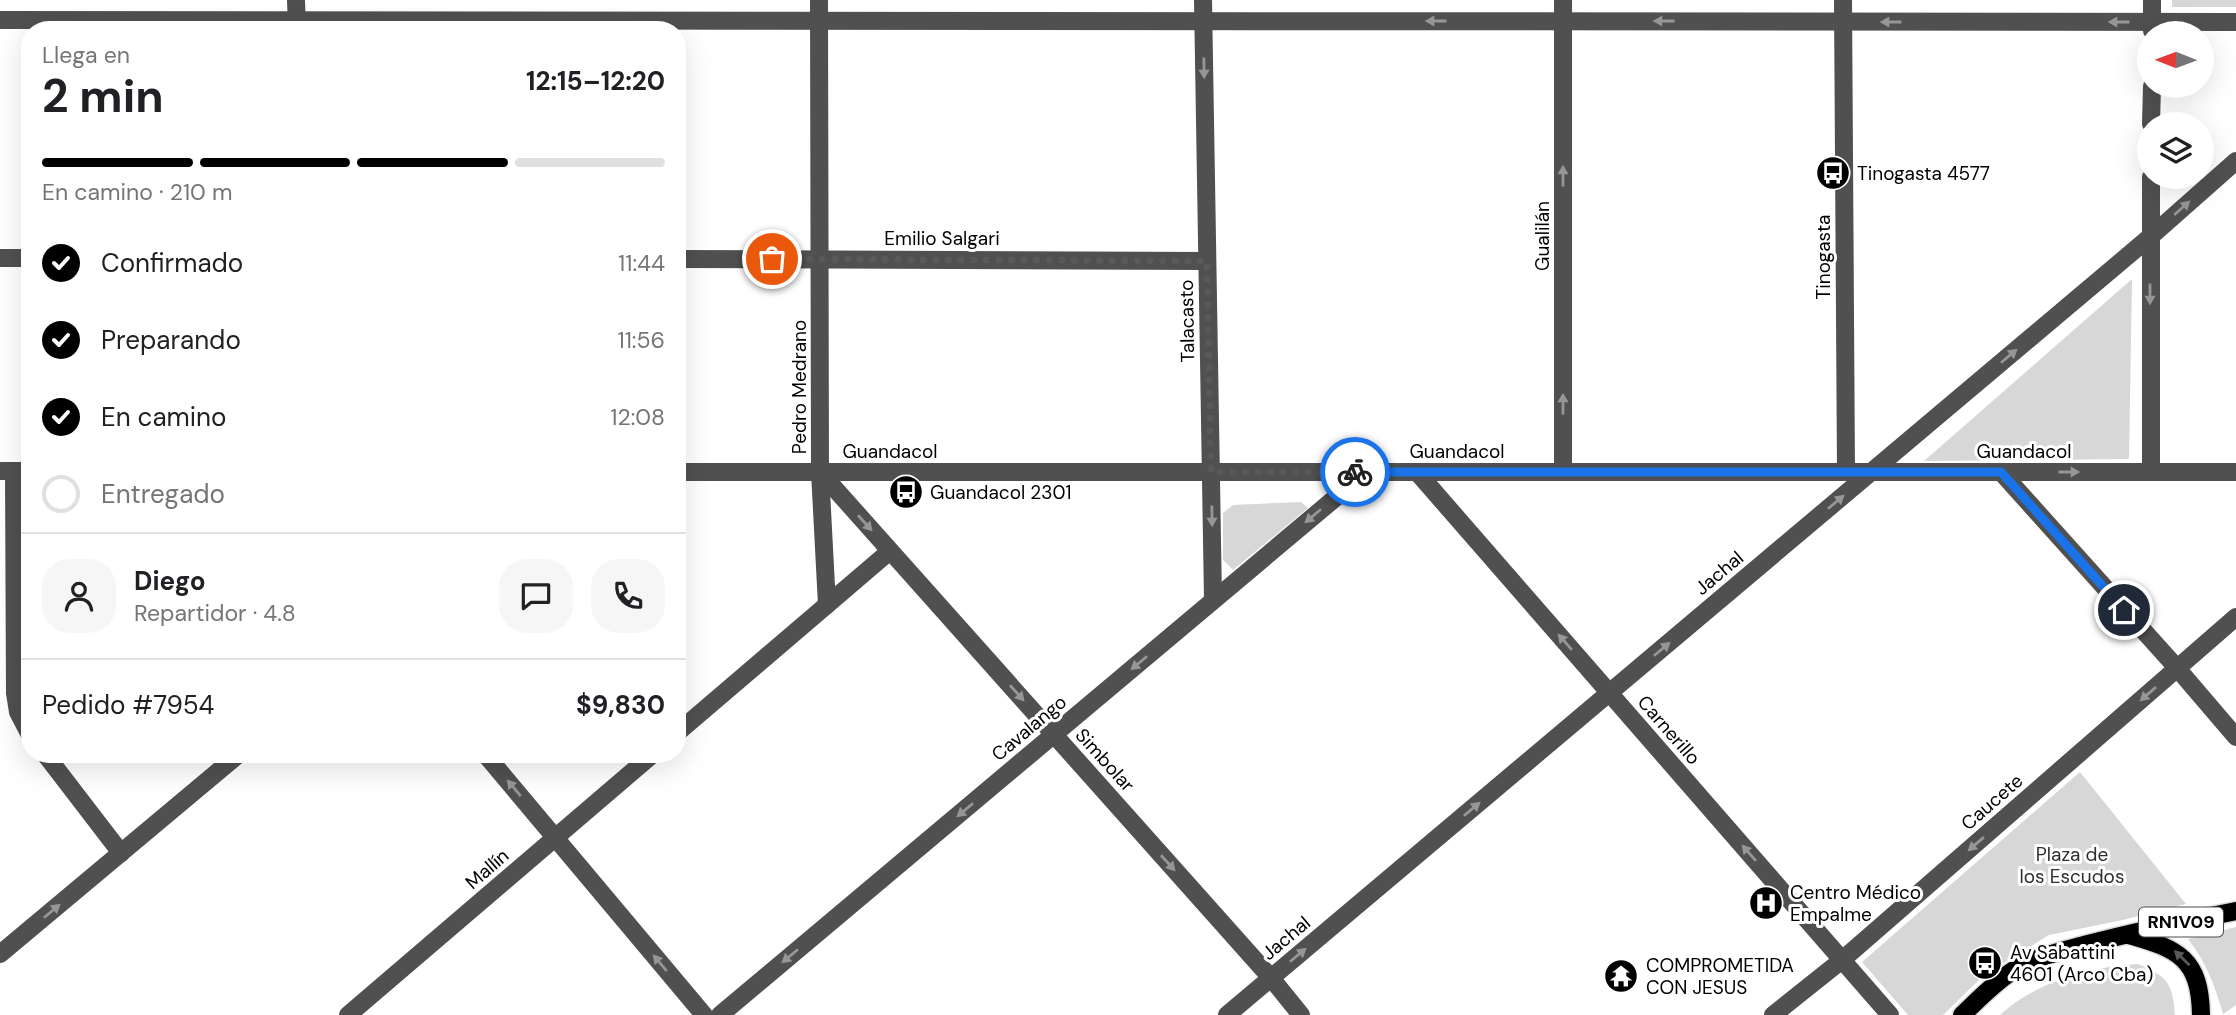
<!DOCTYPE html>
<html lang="es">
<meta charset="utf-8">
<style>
body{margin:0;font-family:"DM Sans",sans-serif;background:#f6f6f6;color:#202124;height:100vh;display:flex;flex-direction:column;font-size:26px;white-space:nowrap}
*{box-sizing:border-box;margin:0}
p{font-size:23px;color:#757577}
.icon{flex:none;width:38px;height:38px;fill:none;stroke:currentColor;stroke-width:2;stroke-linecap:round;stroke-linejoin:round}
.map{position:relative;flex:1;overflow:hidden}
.side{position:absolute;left:21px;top:21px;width:665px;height:742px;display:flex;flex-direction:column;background:#fff;border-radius:28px;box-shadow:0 7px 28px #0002}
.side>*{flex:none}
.needle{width:46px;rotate:271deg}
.fabs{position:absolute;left:2137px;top:21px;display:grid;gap:14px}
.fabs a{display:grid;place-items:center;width:77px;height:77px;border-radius:50%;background:#fff;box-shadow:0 7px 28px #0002;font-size:35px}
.pin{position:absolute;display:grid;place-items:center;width:60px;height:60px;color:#fff;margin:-30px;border:4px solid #fff;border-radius:50%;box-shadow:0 2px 7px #0007}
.courier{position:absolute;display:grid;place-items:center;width:70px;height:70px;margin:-35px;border:5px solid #1a73e8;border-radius:50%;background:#fff;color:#222;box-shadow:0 2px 9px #0007}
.summary em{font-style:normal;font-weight:700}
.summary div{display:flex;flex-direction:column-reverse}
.summary{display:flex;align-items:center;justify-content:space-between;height:119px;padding:0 21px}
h1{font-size:46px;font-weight:700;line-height:52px}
.bar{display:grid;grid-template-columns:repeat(4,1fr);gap:10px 7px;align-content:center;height:84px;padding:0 21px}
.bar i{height:9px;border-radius:5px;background:#e0e0e0}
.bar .current{background:#000}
.bar p{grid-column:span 4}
.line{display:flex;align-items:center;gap:18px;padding:0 21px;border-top:2px solid #e0e0e0}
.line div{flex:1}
.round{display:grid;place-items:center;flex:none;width:74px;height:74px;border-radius:28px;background:#f6f6f6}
ol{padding:0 21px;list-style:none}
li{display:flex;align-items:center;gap:21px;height:77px}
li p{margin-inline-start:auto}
li .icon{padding:7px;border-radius:50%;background:#000;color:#fff;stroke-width:4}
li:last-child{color:#757577}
li i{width:38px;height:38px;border:4px solid #e0e0e0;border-radius:50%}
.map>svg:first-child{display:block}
.green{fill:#d7d7d7}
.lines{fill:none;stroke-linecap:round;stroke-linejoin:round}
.major-casing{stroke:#dbdbdb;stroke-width:21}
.minor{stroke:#505050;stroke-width:18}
.major{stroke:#000;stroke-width:18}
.oneway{fill:#969696}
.oneway2{fill:#595959}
.done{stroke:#595959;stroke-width:7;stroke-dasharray:0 12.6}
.route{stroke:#1a73e8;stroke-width:9}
.labels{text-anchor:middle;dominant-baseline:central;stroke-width:6;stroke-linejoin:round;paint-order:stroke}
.shield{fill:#fff;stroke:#4c4c4c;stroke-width:2}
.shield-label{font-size:18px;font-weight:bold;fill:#000}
.poi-label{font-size:19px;fill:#000;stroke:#fff;text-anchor:start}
.street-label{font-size:19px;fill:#000;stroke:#fff}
.park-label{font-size:19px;fill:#2e2e2e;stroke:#fff}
</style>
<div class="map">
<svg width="2236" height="1015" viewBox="0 0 2236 1015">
<rect width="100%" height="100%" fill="#fff"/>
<!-- green -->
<g class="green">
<rect x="2172" y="0" width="64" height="7"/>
<path d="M2132 279 2129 459 1924 461Z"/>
<path d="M1301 502 1308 508 1233 570 1223 560V513L1233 505Z"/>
<path d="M2080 772 2186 904 2123 920 2049 935 1984 975 1943 1015H1908L1862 962Z"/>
<path d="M2236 927V1005L2223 1014C2215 986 2206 962 2188 939Z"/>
<path d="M2138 964C2168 977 2172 982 2175 1015H2000C2033 983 2093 966 2138 964Z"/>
</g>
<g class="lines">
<!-- major casing -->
<g class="major-casing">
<g id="major">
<path d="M2129 935C2179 949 2200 959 2201 1015"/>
<path d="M1962 1015C1978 1000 1993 984 2011 972 2033 957 2062 951 2088 944 2137 931 2186 921 2236 911"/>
</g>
</g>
<!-- minor -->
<g class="minor">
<path d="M296 0 297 30"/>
<path d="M819 0 820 472 827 605"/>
<path d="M1203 0 1213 600"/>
<path d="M1563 0V472"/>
<path d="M1843 0 1846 472"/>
<path d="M2152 0V31"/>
<path d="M0 20 2236 22"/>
<path d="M2151 124 2152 86"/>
<path d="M2151 177V472"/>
<path d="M0 258H30"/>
<path d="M677 259 1207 261"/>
<path d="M0 471H30"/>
<path d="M14 471 15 693 18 712 30 735"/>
<path d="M677 472H2236"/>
<path d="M820 472 1271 978 1301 1015"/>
<path d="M1417 472 1890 1015"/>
<path d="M2001 472 2177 668 2236 737"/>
<path d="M677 733 890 551"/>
<path d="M45 754 121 853"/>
<path d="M485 754 704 1015"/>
<path d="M0 954 239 754"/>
<path d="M348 1015 653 754"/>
<path d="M720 1015 1365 473"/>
<path d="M1227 1015 2150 237 2236 161"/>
<path d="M1773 1015 1842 960 2236 617"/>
</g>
<!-- major -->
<use href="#major" class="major"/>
</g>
<!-- one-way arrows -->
<defs><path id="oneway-solid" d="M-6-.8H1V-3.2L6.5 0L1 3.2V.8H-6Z" transform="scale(1.75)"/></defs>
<g class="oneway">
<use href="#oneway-solid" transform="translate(1436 21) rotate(-180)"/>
<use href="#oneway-solid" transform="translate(1664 21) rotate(-180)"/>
<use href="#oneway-solid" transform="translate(1891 22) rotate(-180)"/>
<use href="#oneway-solid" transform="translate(2119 22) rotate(-180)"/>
<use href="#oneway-solid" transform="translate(1204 68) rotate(89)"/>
<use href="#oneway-solid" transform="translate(1563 176) rotate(-90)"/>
<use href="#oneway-solid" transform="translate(2182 208) rotate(-42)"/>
<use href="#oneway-solid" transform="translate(2150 294) rotate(90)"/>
<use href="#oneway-solid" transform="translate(2009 356) rotate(-40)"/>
<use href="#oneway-solid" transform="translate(1563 404) rotate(-90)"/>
<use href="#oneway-solid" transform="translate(2069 472)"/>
<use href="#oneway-solid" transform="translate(1836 502) rotate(-40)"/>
<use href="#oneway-solid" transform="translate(1212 516) rotate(89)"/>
<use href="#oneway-solid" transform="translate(1313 516) rotate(140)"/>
<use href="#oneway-solid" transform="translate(865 523) rotate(48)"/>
<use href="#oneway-solid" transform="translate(1565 642) rotate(-131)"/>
<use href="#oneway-solid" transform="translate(1662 649) rotate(-40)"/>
<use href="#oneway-solid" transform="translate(1139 663) rotate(140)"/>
<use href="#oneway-solid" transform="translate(1017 693) rotate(48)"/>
<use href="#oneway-solid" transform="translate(2148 694) rotate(139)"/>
<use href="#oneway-solid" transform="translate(514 788) rotate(-130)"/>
<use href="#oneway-solid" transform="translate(1472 809) rotate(-40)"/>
<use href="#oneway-solid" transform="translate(965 810) rotate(140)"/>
<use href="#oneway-solid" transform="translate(1976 844) rotate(139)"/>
<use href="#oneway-solid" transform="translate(1749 853) rotate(-131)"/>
<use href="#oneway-solid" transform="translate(1168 863) rotate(48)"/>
<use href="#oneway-solid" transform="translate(52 911) rotate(-40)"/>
<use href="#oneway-solid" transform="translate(1298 955) rotate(-40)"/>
<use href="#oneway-solid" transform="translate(790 956) rotate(140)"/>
<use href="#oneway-solid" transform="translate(660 963) rotate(-130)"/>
</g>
<use class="oneway2" href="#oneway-solid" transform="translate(2182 958) rotate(-136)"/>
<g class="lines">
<!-- done -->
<path class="done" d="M772 259 1207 261 1211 472H1355"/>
<!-- route -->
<path class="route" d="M1355 472H2001L2124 610"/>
</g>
<!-- icons -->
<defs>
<g id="bus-disc" transform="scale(1.75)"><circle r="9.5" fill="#000" stroke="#fff"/><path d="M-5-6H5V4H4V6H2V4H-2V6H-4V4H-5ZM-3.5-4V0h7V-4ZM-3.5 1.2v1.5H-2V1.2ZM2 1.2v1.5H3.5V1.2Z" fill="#fff"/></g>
<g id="hospital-disc" transform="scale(1.75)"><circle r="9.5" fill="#000" stroke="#fff"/><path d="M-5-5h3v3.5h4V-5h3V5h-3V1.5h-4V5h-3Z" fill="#fff"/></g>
<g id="temple-disc" transform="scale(1.75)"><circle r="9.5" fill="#000" stroke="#fff"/><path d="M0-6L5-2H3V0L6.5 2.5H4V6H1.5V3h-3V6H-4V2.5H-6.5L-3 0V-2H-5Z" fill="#fff"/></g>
</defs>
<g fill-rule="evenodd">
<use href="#bus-disc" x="1833" y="173"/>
<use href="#bus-disc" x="906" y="492"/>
<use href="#hospital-disc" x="1766" y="903"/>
<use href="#bus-disc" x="1985" y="963"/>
<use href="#temple-disc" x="1621" y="976"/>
</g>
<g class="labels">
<!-- shield labels -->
<rect class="shield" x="2139" y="907.5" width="84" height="29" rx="5"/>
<g class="shield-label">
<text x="2181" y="922">RN1V09</text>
</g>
<!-- poi labels -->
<g class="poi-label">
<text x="1857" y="173">Tinogasta 4577</text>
<text x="930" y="492">Guandacol 2301</text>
<text x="1790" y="892">Centro Médico<tspan x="1790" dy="22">Empalme</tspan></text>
<text x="2010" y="952">Av Sabattini<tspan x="2010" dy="22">4601 (Arco Cba)</tspan></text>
<text x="1646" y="965">COMPROMETIDA<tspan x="1646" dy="22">CON JESUS</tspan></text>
</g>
<!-- street labels -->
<g class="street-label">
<text transform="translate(1542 236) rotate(-90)">Gualilán</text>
<text x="942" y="238">Emilio Salgari</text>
<text transform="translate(1823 257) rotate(-90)">Tinogasta</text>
<text transform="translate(1187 321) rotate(-91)">Talacasto</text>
<text transform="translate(799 387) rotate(-90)">Pedro Medrano</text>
<text x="890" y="451">Guandacol</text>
<text x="1457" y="451">Guandacol</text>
<text x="2024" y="451">Guandacol</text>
<text transform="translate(1719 573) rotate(-40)">Jachal</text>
<text transform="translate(1029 728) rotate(-40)">Cavalango</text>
<text transform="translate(1669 730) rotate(49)">Carnerillo</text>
<text transform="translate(1105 760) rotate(48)">Simbolar</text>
<text transform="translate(1992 802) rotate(-41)">Caucete</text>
<text transform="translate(487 869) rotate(-41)">Mallín</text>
<text transform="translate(1286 938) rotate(-40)">Jachal</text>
</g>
<!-- park labels -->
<g class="park-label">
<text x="2072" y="854">Plaza de<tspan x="2072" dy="22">los Escudos</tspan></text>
</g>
</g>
</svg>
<div class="fabs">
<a><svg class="needle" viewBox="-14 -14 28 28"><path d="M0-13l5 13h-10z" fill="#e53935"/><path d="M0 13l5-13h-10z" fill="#757577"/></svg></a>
<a><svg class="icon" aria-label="layers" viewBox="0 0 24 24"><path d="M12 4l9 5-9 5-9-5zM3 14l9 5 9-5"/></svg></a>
</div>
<div class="pin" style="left:772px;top:259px;background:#ea580c"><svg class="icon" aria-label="bag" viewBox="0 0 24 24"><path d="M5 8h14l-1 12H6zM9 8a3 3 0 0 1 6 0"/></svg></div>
<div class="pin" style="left:2124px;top:610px;background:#1f2937"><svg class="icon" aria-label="home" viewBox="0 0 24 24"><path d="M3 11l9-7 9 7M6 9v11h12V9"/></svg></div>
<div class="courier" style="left:1355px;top:472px"><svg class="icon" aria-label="bike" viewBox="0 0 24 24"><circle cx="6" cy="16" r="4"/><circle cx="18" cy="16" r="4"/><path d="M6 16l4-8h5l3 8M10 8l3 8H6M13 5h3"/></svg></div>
<section class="side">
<div class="summary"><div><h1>2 min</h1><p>Llega en</p></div><em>12:15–12:20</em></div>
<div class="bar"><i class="current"></i><i class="current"></i><i class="current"></i><i></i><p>En camino · 210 m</p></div>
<ol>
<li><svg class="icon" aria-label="check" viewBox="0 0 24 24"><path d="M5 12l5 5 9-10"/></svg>Confirmado<p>11:44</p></li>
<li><svg class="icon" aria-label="check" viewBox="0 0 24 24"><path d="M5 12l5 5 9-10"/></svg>Preparando<p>11:56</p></li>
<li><svg class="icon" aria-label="check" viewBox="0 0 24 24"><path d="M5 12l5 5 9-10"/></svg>En camino<p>12:08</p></li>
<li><i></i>Entregado</li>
</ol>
<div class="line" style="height:126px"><a class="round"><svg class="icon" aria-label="person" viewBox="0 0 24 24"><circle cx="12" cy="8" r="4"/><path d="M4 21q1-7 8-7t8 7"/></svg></a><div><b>Diego</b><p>Repartidor · 4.8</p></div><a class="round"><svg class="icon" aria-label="chat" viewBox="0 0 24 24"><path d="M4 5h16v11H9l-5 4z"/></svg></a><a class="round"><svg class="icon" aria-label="phone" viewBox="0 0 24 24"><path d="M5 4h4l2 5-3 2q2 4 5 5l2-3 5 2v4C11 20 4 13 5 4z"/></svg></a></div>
<div class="line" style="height:91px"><div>Pedido #7954</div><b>$9,830</b></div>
</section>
</div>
